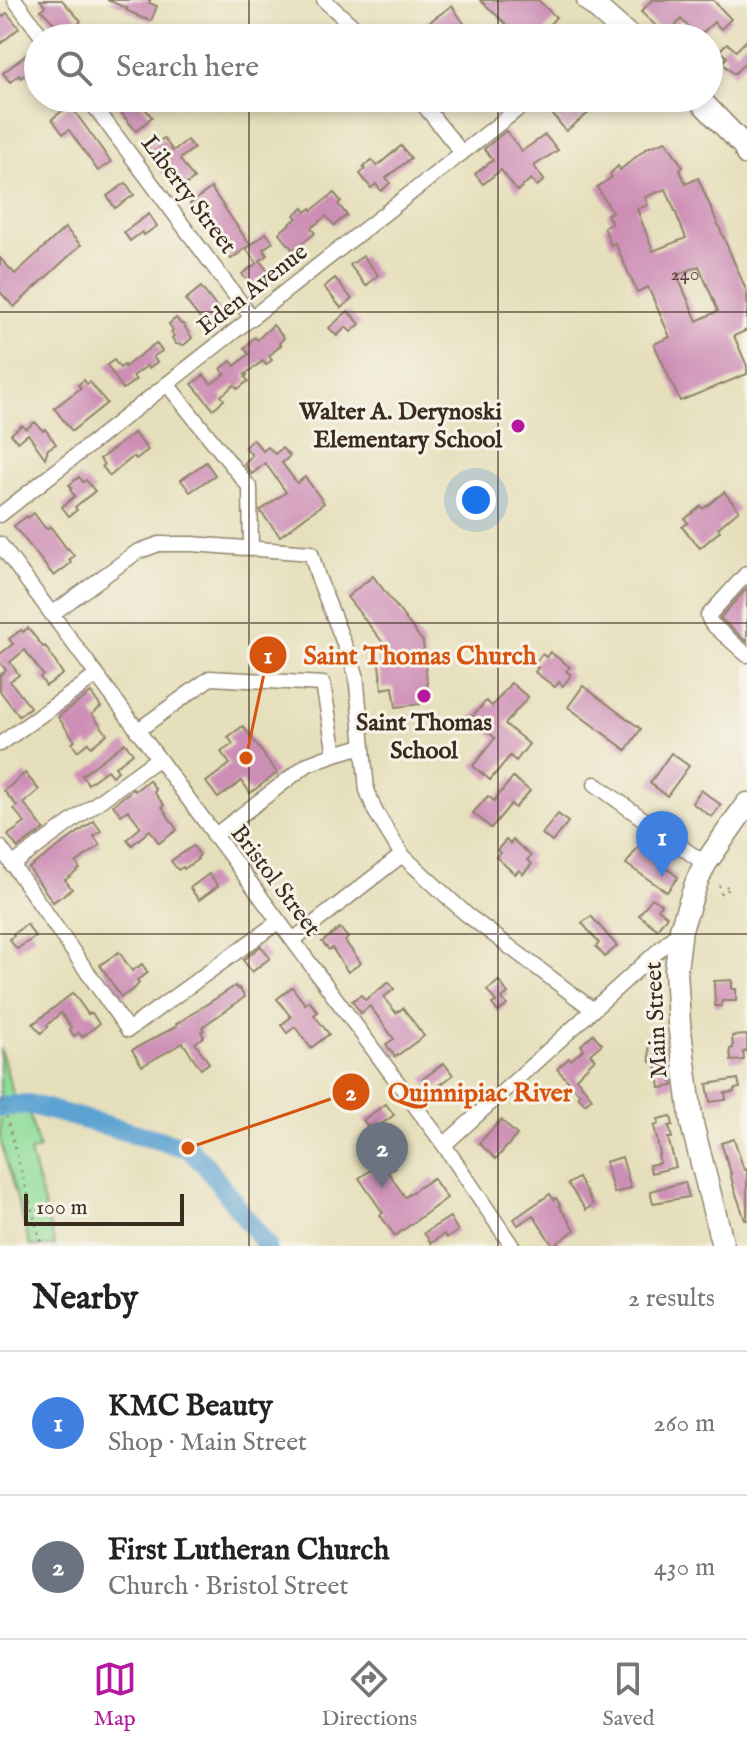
<!DOCTYPE html>
<html lang="en">
<head>
<meta charset="utf-8">
<style>
  body { margin:0; font-family:"IM FELL English",serif; background:#f2f2f2; color:#222 }
  .scale { position:absolute; left:24px; bottom:20px; width:160px; box-sizing:border-box; padding-left:8px; border:4px solid #3b2a1e; border-top:0; font-size:22px; line-height:28px; white-space:nowrap; color:#3b2a1e; -webkit-text-stroke:6px #f7f3e8; paint-order:stroke }
  .you { position:absolute; left:476px; top:500px; width:28px; height:28px; margin:-20px; border:6px solid #fff; border-radius:50%; background:#1a73e8; box-shadow:0 0 0 12px #1a73e833 }
  .badge { display:grid; place-items:center; width:52px; height:52px; border-radius:50%; background:#b5179e; color:#fff; font-size:26px; font-weight:700 }
  .pin { position:absolute; translate:-50% -66px; filter:drop-shadow(0 2px 4px #0008) }
  .pin::after { content:''; position:absolute; top:42px; width:28px; height:24px; background:inherit; clip-path:polygon(0 0,100% 0,50% 100%) }
  .list { margin:0; padding:0; list-style:none }
  h2 { display:flex; justify-content:space-between; align-items:center; height:104px; margin:0; padding:0 32px; font-size:34px }
  h2 small { font-size:26px; font-weight:400; color:#767676 }
  .list li { display:grid; grid-template-columns:52px 1fr auto; gap:24px; align-items:center; box-sizing:border-box; height:144px; padding:0 32px; border-top:2px solid #e0e0e0 }
  .list b { display:block; font-size:30px; white-space:nowrap }
  .list p { margin:0; font-size:26px; white-space:nowrap; color:#767676 }
  .list em { font-size:26px; font-style:normal; color:#767676 }
  .icon { flex:none; width:44px; height:44px; fill:none; stroke:currentColor; stroke-width:2; stroke-linecap:round; stroke-linejoin:round }
  .map { position:relative; flex:none; width:747px; height:1246px; overflow:hidden }
  .search { position:absolute; background:#fff; box-shadow:0 4px 12px #0003; left:24px; right:24px; top:24px; height:88px; display:flex; align-items:center; gap:20px; box-sizing:border-box; padding:0 28px; border-radius:44px; color:#767676; font-size:30px }
  .sheet { height:392px; background:#fff }
  nav { display:flex; justify-content:space-around; align-items:center; box-sizing:border-box; height:112px; border-top:2px solid #e0e0e0; background:#fff; font-size:22px; color:#767676 }
  nav a { display:grid; justify-items:center; gap:4px }
  nav .on { color:#b5179e }
  .map>svg:first-child { display:block }
  .green { fill:#91dd9a; stroke:#66845c; stroke-width:2 }
  .lines { fill:none; stroke-linecap:round; stroke-linejoin:round }
  .river { stroke:#5ca2d2; stroke-width:20 }
  .building { fill:#cd8eb6; fill-rule:evenodd }
  .minor-casing { stroke:#90846c; stroke-width:17 }
  .highway-casing { stroke:#90846c; stroke-width:25 }
  .path { stroke:#90846c; stroke-width:2; stroke-dasharray:2 6; stroke-linecap:butt }
  .minor { stroke:#fff; stroke-width:14 }
  .highway { stroke:#fff; stroke-width:22 }
  .grid { fill:none; stroke:#3b2a1e; stroke-width:2; stroke-opacity:0.55 }
  .poi-dot { fill:#b5179e; stroke:#f7f3e8; stroke-width:3 }
  .labels { text-anchor:middle; dominant-baseline:central; stroke-width:6; stroke-linejoin:round; paint-order:stroke }
  .number-label { font-size:20px; fill:#604344 }
  .street-label { font-size:24px; fill:#3b2a1e; stroke:#f7f3e8 }
  .poi-label { font-size:24px; font-weight:bold; fill:#3b2a1e; stroke:#f7f3e8; text-anchor:end }
  .leader { fill:none; stroke:#d7540e; stroke-width:3 }
  .callout-dot { fill:#d7540e; stroke:#f7f3e8; stroke-width:3 }
  .mark-label { font-size:24px; text-anchor:middle; font-weight:bold; fill:#fff }
  .callout-label { font-size:26px; text-anchor:middle; font-weight:bold; fill:#d7540e; stroke:#f7f3e8; stroke-width:6; stroke-linejoin:round; paint-order:stroke }
</style>
</head>
<body>
<div class="map">
<svg width="747" height="1246" viewBox="0 0 747 1246">
  <rect width="100%" height="100%" fill="#f7f3e8"/>
  <filter id="ink" filterUnits="userSpaceOnUse"><feTurbulence type="fractalNoise" baseFrequency=".0125" numOctaves="2"/><feDisplacementMap in="SourceGraphic" scale="16" xChannelSelector="R" yChannelSelector="G"/><feConvolveMatrix kernelMatrix="1 2 1 2 8 2 1 2 1" color-interpolation-filters="sRGB"/></filter>
  <filter id="wash" filterUnits="userSpaceOnUse"><feTurbulence type="fractalNoise" baseFrequency=".006" numOctaves="4" result="noise"/><feDisplacementMap in="SourceGraphic" scale="32" xChannelSelector="R" yChannelSelector="G"/><feGaussianBlur stdDeviation="1.8" result="paint"/><feColorMatrix in="noise" values="0 0 0 0 0 0 0 0 0 0 0 0 0 0 0 0 0 1.4 0 .05"/><feComposite in="paint" operator="in"/></filter>
  <g filter="url(#wash)">
    <rect width="100%" height="100%" fill="#e6dfbb"/>
    <path class="green" d="M0 1048 16 1103 27 1106 39 1149 30 1152 55 1246H30L0 1139Z"/>
    <g class="lines">
      <path class="river" d="M0 1107 28 1104 188 1148 206 1166 267 1246"/>
    </g>
    <g id="blocks">
      <g class="building">
        <path d="M40 0H62L81 21 79 23 93 38H69L41 10 45 6Z"/>
        <path d="M107 0H150L149 3 157 6 151 21 137 16V15L126 10 127 8Z"/>
        <path d="M480 0H538L556 17 545 30 553 38H509L515 32Z"/>
        <path d="M652 0H713L731 19 721 29 714 22 698 37 681 19 667 36 641 12Z"/>
        <path d="M452 6 474 38H406Z"/>
        <path d="M7 13 19 28 0 44V18Z"/>
        <path d="M747 40V61L734 74 722 63 727 57 720 50 727 43 736 51Z"/>
        <path d="M31 51 38 60V88L27 73 21 78 19 75 10 82 3 73Z"/>
        <path d="M109 98H136L152 117 136 131Z"/>
        <path d="M554 98H581L591 111 566 131 545 105Z"/>
        <path d="M70 105 111 162 98 171 69 130 63 134 52 119Z"/>
        <path d="M506 131 522 151 545 135 558 150 534 166 544 180 537 186 531 179 517 191 501 170 483 184 475 174 493 160 484 149Z"/>
        <path d="M164 138 173 151 187 140 194 148 180 159 194 179 178 190 165 171 164 172 157 164 148 148Z"/>
        <path d="M666 141 683 167 680 170 686 184 698 178 747 292V330L734 336 747 366V374L680 401 654 344 670 337 648 287 637 292 615 243 611 245 604 227 612 224 607 214 612 212 597 187 612 177 610 174 618 166 620 170 647 148ZM666 189 686 238 653 251 637 209 648 205 645 197ZM699 266 718 311 697 321 677 275Z"/>
        <path d="M401 146 411 158 386 178 390 183 381 191 376 184 371 188 360 174 365 169 363 167 372 160 377 166Z"/>
        <path d="M126 183 134 195 115 208 107 196Z"/>
        <path d="M211 188 250 245 231 259 190 204Z"/>
        <path d="M334 193 341 201 338 204 347 215 334 225 326 216 311 228 315 233 293 250 279 233 297 218 294 215 303 208 306 212 311 208 312 210Z"/>
        <path d="M149 214 157 226 144 235 142 232 130 241 124 232Z"/>
        <path d="M65 228 81 245 14 307 0 292V258L15 274Z"/>
        <path d="M266 233 273 242 263 249 267 255 260 261 270 274 252 287 242 274 257 263 246 249Z"/>
        <path d="M363 256 378 275 366 286 350 265Z"/>
        <path d="M335 278 352 299 341 308 324 287Z"/>
        <path d="M201 287 222 314 206 326 185 300Z"/>
        <path d="M348 311 360 324 351 332 346 327 337 336 329 328Z"/>
        <path d="M176 318 181 324H183L192 338 184 345 176 344 172 338 174 336 171 332 173 330 169 324Z"/>
        <path d="M273 325 284 338 279 343 281 345 269 356 272 360 266 365 263 361 245 374 247 375 245 377 248 381 238 389 234 385 221 396 224 400 213 409 192 384 204 375 211 384 225 374 221 369 231 361 235 366 249 354 244 348 250 343 249 342 255 337 257 340Z"/>
        <path d="M156 343 162 351 153 357 157 362 149 368 147 366 133 376 136 380 123 389 107 365 114 360 120 368 124 365 125 367Z"/>
        <path d="M84 380 87 384 90 382 107 403 72 431 54 408 81 388 78 385Z"/>
        <path d="M35 422 43 431 45 429 56 444 48 449 45 458 28 434 18 442 11 434 22 425 26 429Z"/>
        <path d="M134 433 148 450 136 459 134 456 110 476 102 466 104 465 100 459Z"/>
        <path d="M253 439 263 451 268 447 275 454 282 448 290 456 282 463 297 483 305 477 324 503 280 536 260 511 286 492 265 463 252 474 244 464 252 455 245 447Z"/>
        <path d="M206 462 215 475 190 492 181 480Z"/>
        <path d="M79 477 83 482 86 480 95 491 75 507 77 510 69 516 62 507 75 496 70 490 72 488 69 485Z"/>
        <path d="M724 492 739 510 718 528 720 531 700 548 682 527 688 523 685 519 701 506 703 509Z"/>
        <path d="M34 513 45 528 48 529 50 526 67 549 68 548 74 556 69 560 71 563 54 576 14 526 27 516 28 518Z"/>
        <path d="M373 576 423 642 429 703 396 707 393 687 382 689 377 649 384 644 347 597Z"/>
        <path d="M747 588V642L720 618Z"/>
        <path d="M28 628 43 647 45 646 63 674 46 686 40 677 43 675 25 650 10 662 19 675 10 681 30 707 19 716 0 691V675L6 670 0 663V654L13 644 9 639 21 630 23 632Z"/>
        <path d="M550 652 570 667 566 671 571 675 563 686 559 682 555 687 535 672 538 668 534 665 542 654 546 657Z"/>
        <path d="M511 683 528 697 505 724 529 744 516 761 510 756 490 780 473 766 495 738 471 718 486 701 492 706Z"/>
        <path d="M583 686 641 729 626 750 568 707Z"/>
        <path d="M91 693 101 707 92 714 107 734 91 747 88 743 77 751 72 743 75 741 58 717Z"/>
        <path d="M243 726 277 773 250 793 242 781 218 798 206 782 230 764 221 752 233 744 228 737Z"/>
        <path d="M125 743 133 753 115 767 118 771 112 776 107 770 88 784 82 775Z"/>
        <path d="M671 753 689 766 667 796 650 783Z"/>
        <path d="M25 773 39 790 24 803 44 829 18 848 8 835 25 823 14 809 17 806 4 791Z"/>
        <path d="M513 777 530 791 515 808 511 804 491 828 473 813 488 796 494 801Z"/>
        <path d="M149 780 156 790 154 792 164 805 162 807 177 830 159 843 150 830 132 845 127 839 141 827 128 810 121 815 113 805 133 789 135 791Z"/>
        <path d="M701 790 721 805 712 817 692 803Z"/>
        <path d="M558 814 568 822 552 842 542 834Z"/>
        <path d="M94 821 101 831 94 836 100 845 76 863 80 869 65 880 72 889 53 902 29 868Z"/>
        <path d="M506 840 510 844 513 840 531 856 527 860 532 864 523 874 519 870 515 874 496 857 500 853 497 850Z"/>
        <path d="M193 846 200 855 197 858 198 859 184 869 183 867 178 870 171 861Z"/>
        <path d="M638 847 678 877 667 892 626 864Z"/>
        <path d="M209 874 218 886 199 900 190 888Z"/>
        <path d="M652 898 661 904 658 909 667 916 657 929 639 915Z"/>
        <path d="M591 916 617 946 605 957 596 947 599 943 582 923Z"/>
        <path d="M27 924 35 937 17 949 9 939 14 936 13 934Z"/>
        <path d="M340 928 348 938 345 941 361 963 348 972 332 948 329 950 322 942Z"/>
        <path d="M261 946 270 958 252 972 243 960Z"/>
        <path d="M119 952 132 971 142 964 148 973 137 980 139 983 135 988 121 997 100 965Z"/>
        <path d="M732 980V989H736V1001H722L721 1006H715L714 981Z"/>
        <path d="M499 981 508 993 502 998 507 1005 498 1012 492 1004 496 1002 487 990Z"/>
        <path d="M389 982 394 989 384 997 396 1013 403 1008 424 1036 395 1057 386 1044 394 1039 370 1006 361 1013 352 1001 361 995 365 1000Z"/>
        <path d="M235 986 238 989 239 988 245 997 202 1027 204 1030 201 1031 204 1037 195 1043 209 1063 201 1069 183 1043 142 1066 132 1050 177 1026 176 1024Z"/>
        <path d="M292 987 305 1004 309 1001 318 1012 314 1015 329 1034 311 1048 295 1027 287 1033 281 1025 291 1017 277 999Z"/>
        <path d="M73 993 88 1014 92 1013 99 1024 82 1037 79 1033 74 1036 69 1029 71 1027 61 1013 47 1025 48 1027 41 1033 33 1024Z"/>
        <path d="M593 1034 602 1044 590 1054 595 1059 576 1078 592 1098 585 1104 578 1096 580 1094 557 1069 569 1058 571 1060 584 1049 581 1045Z"/>
        <path d="M655 1035H664L666 1067 670 1066 673 1086 660 1088 656 1061 650 1062 649 1046H655Z"/>
        <path d="M747 1035V1051L743 1052 744 1060 731 1061 730 1049 733 1048 732 1036Z"/>
        <path d="M444 1063 453 1075 432 1091 423 1079Z"/>
        <path d="M738 1079 740 1088 734 1089V1092L725 1093 726 1100 710 1102 707 1084Z"/>
        <path d="M386 1104 394 1115 372 1131 363 1120Z"/>
        <path d="M671 1116 673 1125 669 1126 672 1138H668L676 1167 651 1173 649 1165 660 1163 658 1155 660 1154 654 1126 659 1124 658 1119Z"/>
        <path d="M501 1120 517 1135 496 1159 479 1143Z"/>
        <path d="M734 1139 744 1170 747 1169V1220H745L734 1188 730 1173H731L721 1143Z"/>
        <path d="M622 1157 631 1188 614 1193 605 1162Z"/>
        <path d="M389 1158 395 1167 388 1172 405 1197 433 1178 447 1198 395 1236 380 1215 383 1213 359 1178Z"/>
        <path d="M578 1178 593 1204 586 1210 568 1184Z"/>
        <path d="M685 1182 689 1197 653 1203 650 1191Z"/>
        <path d="M550 1194 554 1200 556 1198 560 1205 559 1206 575 1230 553 1246 533 1215 518 1225 514 1219Z"/>
        <path d="M450 1217 458 1231 447 1238 444 1234 431 1243 424 1233Z"/>
      </g>
    </g>
  </g>
  <g filter="url(#ink)">
    <use href="#blocks" fill-opacity="0" stroke="#90846c" stroke-width="2"/>
    <g class="lines">
      <g class="minor-casing">
        <g id="minor">
          <path d="M15 0 43 38"/>
          <path d="M324 0 366 38"/>
          <path d="M605 38 617 26"/>
          <path d="M88 98 252 318"/>
          <path d="M418 98 462 153"/>
          <path d="M167 384 250 488 251 549"/>
          <path d="M0 515 532 98"/>
          <path d="M0 544 444 1145 512 1246"/>
          <path d="M747 573 708 616 711 623 747 655"/>
          <path d="M52 614 137 552 159 544H192L311 553 318 577 356 674 367 790 375 811 402 855 466 914 592 1009"/>
          <path d="M137 731 210 678 323 684 335 754"/>
          <path d="M0 744 96 676"/>
          <path d="M595 784 705 864"/>
          <path d="M214 836 308 764 335 754 362 746"/>
          <path d="M0 847 128 1030 278 922"/>
          <path d="M12 865 157 759"/>
          <path d="M293 940 402 855"/>
          <path d="M444 1145 681 930"/>
        </g>
      </g>
      <g class="highway-casing">
        <g id="highway">
          <path d="M588 0 631 38"/>
          <path d="M698 98 744 146 747 154"/>
          <path d="M723 1246 692 1124 679 1023 676 970 681 929 697 881 705 864 747 804"/>
        </g>
      </g>
      <g class="path">
        <circle cx="723" cy="889" r="4.5"/>
        <path d="M0 1093 42 1246"/>
      </g>
      <use href="#minor" class="minor"/>
      <use href="#highway" class="highway"/>
    </g>
  </g>
  <path class="grid" d="M249 0V38M498 0V38M249 98V1246M498 98V1246M0 312H747M0 623H747M0 934H747"/>
  <g class="poi-dot">
    <circle cx="518" cy="426" r="8"/>
    <circle cx="424" cy="696" r="8"/>
  </g>
  <g class="labels">
    <g class="number-label">
      <text x="685" y="274">240</text>
    </g>
    <g class="street-label">
      <text transform="translate(188 195) rotate(53)">Liberty Street</text>
      <text transform="translate(253 290) rotate(-38)">Eden Avenue</text>
      <text transform="translate(275 881) rotate(53)">Bristol Street</text>
      <text transform="translate(657 1020) rotate(-93)">Main Street</text>
    </g>
    <g class="poi-label">
      <text x="502" y="412">Walter A. Derynoski<tspan x="502" dy="28">Elementary School</tspan></text>
      <text x="424" y="723" text-anchor="middle">Saint Thomas<tspan x="424" dy="28">School</tspan></text>
    </g>
  </g>
  <path class="leader" d="M246 758L268 655M188 1148L351 1092"/>
  <g class="callout-dot">
    <circle cx="246" cy="758" r="8"/>
    <circle cx="188" cy="1148" r="8"/>
    <circle cx="268" cy="655" r="20"/>
    <circle cx="351" cy="1092" r="20"/>
  </g>
  <g class="mark-label">
    <text x="268" y="663">1</text>
    <text x="351" y="1100">2</text>
  </g>
  <g class="callout-label">
    <text x="420" y="664">Saint Thomas Church</text>
    <text x="480" y="1101">Quinnipiac River</text>
  </g>
</svg>
<div class="scale">100 m</div>
<div class="you"></div>
<div class="pin badge" style="left:662px;top:877px;background:#3f7fe0">1</div>
<div class="pin badge" style="left:382px;top:1188px;background:#6b7280">2</div>
<div class="search"><svg class="icon" aria-label="search" viewBox="0 0 24 24"><circle cx="10" cy="10" r="6"/><path d="M15 15l6 6"/></svg>Search here</div>
</div>
<section class="sheet">
<h2>Nearby<small>2 results</small></h2>
<ul class="list">
<li><span class="badge" style="background:#3f7fe0">1</span><div><b>KMC Beauty</b><p>Shop · Main Street</p></div><em>260 m</em></li>
<li><span class="badge" style="background:#6b7280">2</span><div><b>First Lutheran Church</b><p>Church · Bristol Street</p></div><em>430 m</em></li>
</ul>
</section>
<nav>
<a class="on"><svg class="icon" aria-label="map" viewBox="0 0 24 24"><path d="M3 6l6-2 6 2 6-2v14l-6 2-6-2-6 2zM9 4v14M15 6v14"/></svg>Map</a>
<a><svg class="icon" aria-label="directions" viewBox="0 0 24 24"><path d="M12 3l9 9-9 9-9-9zM9 14v-3h6M13 9l2 2-2 2"/></svg>Directions</a>
<a><svg class="icon" aria-label="saved" viewBox="0 0 24 24"><path d="M7 4h10v16l-5-4-5 4z"/></svg>Saved</a>
</nav>
</body>
</html>
